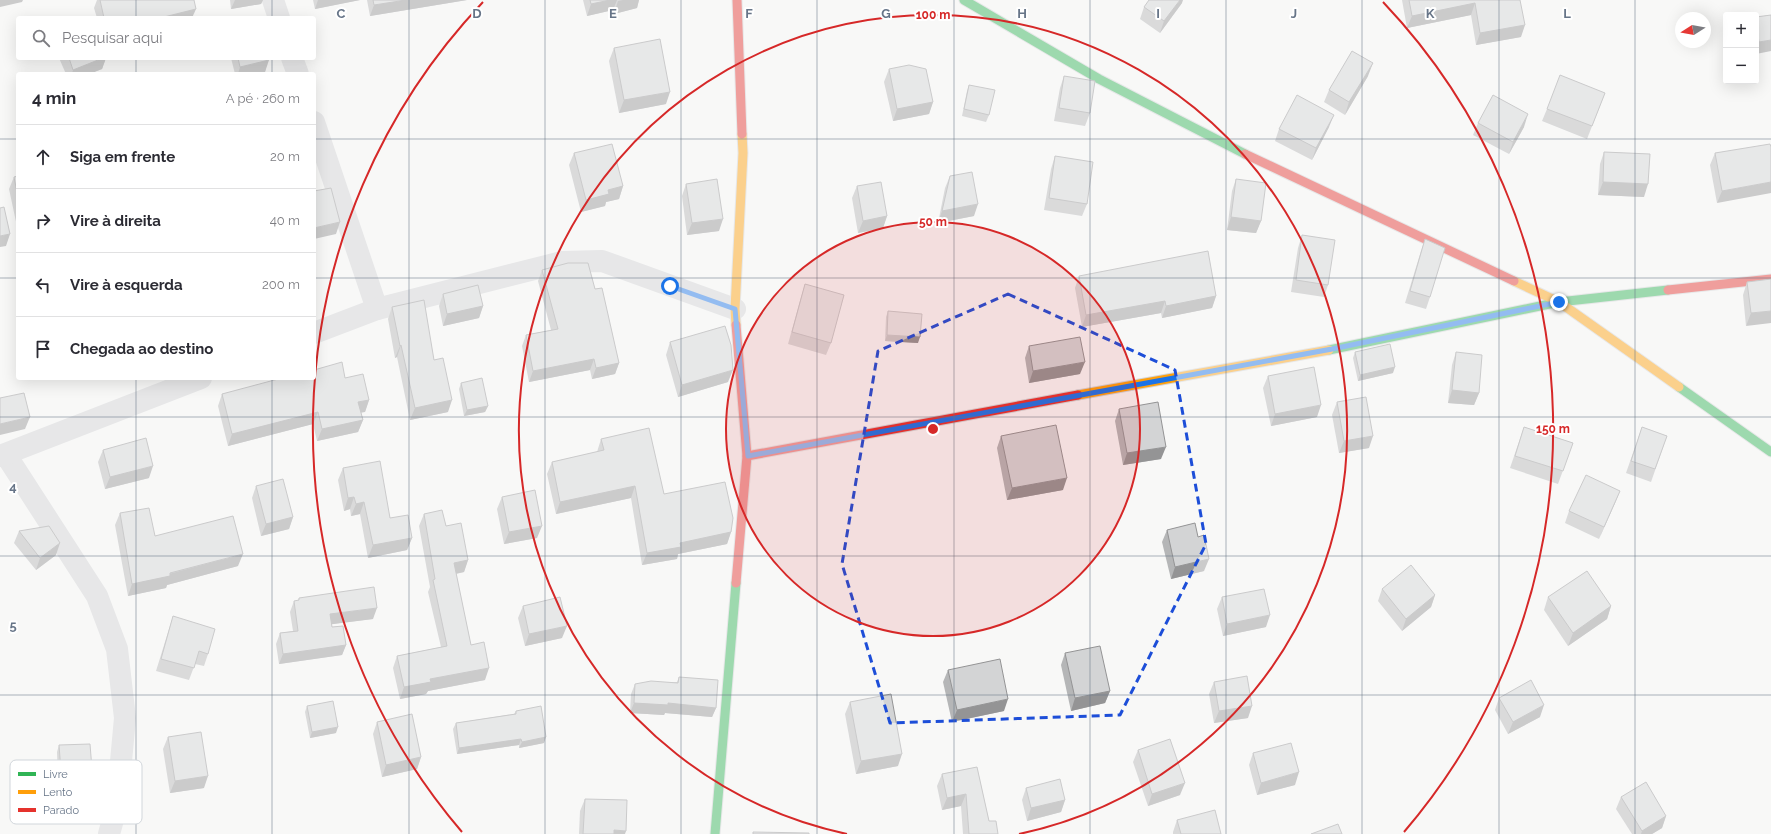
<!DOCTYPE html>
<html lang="pt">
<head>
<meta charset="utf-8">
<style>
  body { margin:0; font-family:Raleway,sans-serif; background:#f2f2f3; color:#2b2b33 }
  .controls { position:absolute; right:12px; top:12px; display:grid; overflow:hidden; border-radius:4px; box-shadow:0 4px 16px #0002 }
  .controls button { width:36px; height:36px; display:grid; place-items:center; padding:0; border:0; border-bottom:1px solid #e1e1e2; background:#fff; color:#2b2b33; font:20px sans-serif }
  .compass { position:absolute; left:1675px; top:12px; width:36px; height:36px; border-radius:50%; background:#fff; box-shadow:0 4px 16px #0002; rotate:259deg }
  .stop { position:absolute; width:12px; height:12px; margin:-9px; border:3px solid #1a73e8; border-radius:50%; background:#fff }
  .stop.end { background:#1a73e8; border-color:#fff; box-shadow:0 1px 4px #0008 }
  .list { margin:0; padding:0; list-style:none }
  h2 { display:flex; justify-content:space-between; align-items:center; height:52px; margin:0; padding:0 16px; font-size:17px }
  h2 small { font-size:13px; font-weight:400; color:#7c7c81 }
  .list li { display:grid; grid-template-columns:26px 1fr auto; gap:12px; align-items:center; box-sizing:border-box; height:64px; padding:0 16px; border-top:1px solid #e1e1e2 }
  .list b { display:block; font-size:15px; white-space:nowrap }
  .list em { font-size:13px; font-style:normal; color:#7c7c81 }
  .icon { flex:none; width:22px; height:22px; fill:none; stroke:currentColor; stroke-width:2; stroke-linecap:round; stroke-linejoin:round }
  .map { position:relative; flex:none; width:1771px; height:834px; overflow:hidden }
  .search { position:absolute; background:#fff; box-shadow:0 4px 16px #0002; left:16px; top:16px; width:300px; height:44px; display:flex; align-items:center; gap:10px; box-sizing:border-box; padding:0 14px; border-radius:4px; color:#7c7c81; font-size:15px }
  .panel { position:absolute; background:#fff; box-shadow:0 4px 16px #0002; left:16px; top:72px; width:300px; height:308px; border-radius:4px }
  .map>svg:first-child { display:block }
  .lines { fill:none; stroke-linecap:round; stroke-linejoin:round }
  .fast-casing { stroke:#d3d5d6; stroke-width:11 }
  .slow-casing { stroke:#d3d5d6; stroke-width:11 }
  .jam-casing { stroke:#d3d5d6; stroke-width:11 }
  .street { stroke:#d2d3d4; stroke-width:22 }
  .fast { stroke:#30b455; stroke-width:9 }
  .slow { stroke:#ff9f0a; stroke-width:9 }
  .jam { stroke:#e5322d; stroke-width:9 }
  .wall { fill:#b5b6b7 }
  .shaded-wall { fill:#949495 }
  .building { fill:#d3d4d5; stroke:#949495 }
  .route { stroke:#1a73e8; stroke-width:5 }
  .marked { fill:none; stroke:#1d4ed8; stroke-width:3; stroke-dasharray:8 5; stroke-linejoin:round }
  .grid { fill:none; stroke:#677588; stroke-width:1; stroke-opacity:0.55 }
  .ring { fill:none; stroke:#d62828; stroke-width:2 }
  .key { fill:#fff; stroke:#d1d6db; stroke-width:1 }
  .key-label { font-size:11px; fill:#677588 }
  .grid-label { font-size:13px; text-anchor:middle; font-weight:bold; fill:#677588; stroke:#fff; stroke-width:4; stroke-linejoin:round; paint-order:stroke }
  .centre { fill:#d62828; stroke:#fff; stroke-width:2 }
  .ring-label { font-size:12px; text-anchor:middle; font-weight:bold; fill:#d62828; stroke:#fff; stroke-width:4; stroke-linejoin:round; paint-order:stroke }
</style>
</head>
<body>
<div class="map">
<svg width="1771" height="834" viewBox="0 0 1771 834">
  <rect width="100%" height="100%" fill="#f8f8f7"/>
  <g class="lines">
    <g class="fast-casing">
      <g id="fast">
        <path d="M964 0 1099 79 1245 154"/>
        <path d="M1329 350 1559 302 1668 290"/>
        <path d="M1679 387 1771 452"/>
        <path d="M715 834 736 583"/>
      </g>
    </g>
    <g class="slow-casing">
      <g id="slow">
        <path d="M1514 281 1559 302 1679 387"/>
        <path d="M736 325 735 309 743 153 742 134"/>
        <path d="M1078 395 1329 350"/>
      </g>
    </g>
    <g class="jam-casing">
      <g id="jam">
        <path d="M737 0 742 134"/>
        <path d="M1245 154 1514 281"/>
        <path d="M1668 290 1771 279"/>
        <path d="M747 456 1078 395"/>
        <path d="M736 583 747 456 736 325"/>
      </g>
    </g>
    <g class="street">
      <path d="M273 0 279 18"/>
      <path d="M292 58 298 74"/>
      <path d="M314 122 377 309"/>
      <path d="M314 333 377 309 562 262 602 261 735 309"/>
      <path d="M6 455 97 596 117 649 125 718 117 805 109 834"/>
      <path d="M0 456 201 378"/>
    </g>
    <use href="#fast" class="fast"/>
    <use href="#slow" class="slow"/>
    <use href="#jam" class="jam"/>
  </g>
  <g class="wall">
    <path d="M97 0H194L192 18H97L94 8Z"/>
    <path d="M230 0H263L261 4 231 9Z"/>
    <path d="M313 0H360L315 9Z"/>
    <path d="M367 0H467L370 16Z"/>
    <path d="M583 0H639L637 8 614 14 613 10 587 16Z"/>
    <path d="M1402 0H1520L1521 37 1476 45 1471 15 1407 28Z"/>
    <path d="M1182 3 1160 33 1140 19 1144 7Z"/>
    <path d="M1771 15 1756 54V17Z"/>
    <path d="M614 48 666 104 619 113 609 61Z"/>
    <path d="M59 58H106L102 69 89 74H66Z"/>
    <path d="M231 58H268L265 72 257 74H235Z"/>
    <path d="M889 69 933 102 929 114 893 121 884 82Z"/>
    <path d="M1064 76 1090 113 1085 126 1054 121 1060 88Z"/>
    <path d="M1368 76 1345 115 1324 102 1329 90Z"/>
    <path d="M969 85 989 115 986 122 962 116 967 91Z"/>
    <path d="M1605 93 1587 139 1542 121 1547 109Z"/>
    <path d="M1478 123 1524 127 1509 154 1473 135Z"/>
    <path d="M1329 127 1312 160 1275 141 1279 129Z"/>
    <path d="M1771 147 1717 203 1710 165 1715 153Z"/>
    <path d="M1604 152 1644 197 1598 195 1600 164Z"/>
    <path d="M574 153 623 186 619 199 606 202 605 206 581 212 569 165Z"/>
    <path d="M1055 156 1087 204 1082 216 1044 210 1051 169Z"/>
    <path d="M18 176V231L9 189 14 177Z"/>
    <path d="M950 176 974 216 938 223 945 188Z"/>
    <path d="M1236 179 1261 221 1256 233 1227 230 1232 191Z"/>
    <path d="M686 184 719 231 687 235 682 196Z"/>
    <path d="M857 186 887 216 883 228 858 233 852 198Z"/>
    <path d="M1302 235 1328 285 1324 297 1291 292 1298 248Z"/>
    <path d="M1425 239 1430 297 1426 309 1405 303 1421 251Z"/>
    <path d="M542 270 595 289 619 363 615 374 592 379 590 370 529 382 522 346 526 335 551 330 538 281Z"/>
    <path d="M1079 276 1216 296 1212 308 1162 318 1161 313 1082 327 1075 288Z"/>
    <path d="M1771 279 1746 326 1743 295 1747 282Z"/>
    <path d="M805 284 831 343 826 355 788 344 801 297Z"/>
    <path d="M443 294 483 306 479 318 443 326 439 306Z"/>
    <path d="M392 307 434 360 448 412 410 420 397 357 395 358 388 319Z"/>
    <path d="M888 311 918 343 885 341 886 317Z"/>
    <path d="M670 342 728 382 678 397 666 355Z"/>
    <path d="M1029 346 1080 374 1029 383 1025 358Z"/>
    <path d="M1355 352 1393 373 1358 381 1353 358Z"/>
    <path d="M1456 352 1479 393 1474 405 1448 403 1452 365Z"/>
    <path d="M1268 376 1317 417 1271 426 1263 388Z"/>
    <path d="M345 378 369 400 365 412H361L363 420 358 432 317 441 313 424 228 446 218 406 222 394Z"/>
    <path d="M461 383 488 406 485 412 464 416 459 389Z"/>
    <path d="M1337 402 1369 448 1339 453 1332 415Z"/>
    <path d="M1119 409 1161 459 1123 465 1115 421Z"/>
    <path d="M1524 427 1573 443 1558 484 1510 468Z"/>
    <path d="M1642 427 1667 436 1651 482 1626 473Z"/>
    <path d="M1001 436 1063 490 1007 500 997 448Z"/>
    <path d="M601 439 664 494 731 532 727 544 678 554 677 559 642 565 631 498 556 514 547 474 552 462 597 452Z"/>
    <path d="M103 450 149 478 105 489 98 462Z"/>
    <path d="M343 468 390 518 412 538 407 550 368 558 360 514 351 516 350 509 344 511 338 480Z"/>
    <path d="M256 486 293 517 289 529 261 536 252 498Z"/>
    <path d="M1620 491 1615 503 1599 539 1565 523 1569 511Z"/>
    <path d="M502 497 537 538 504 544 497 509Z"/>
    <path d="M120 513 155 536 238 566 167 585 166 588 128 596 115 525Z"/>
    <path d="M424 514 446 526 468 560 464 572 456 574 471 645 485 680 428 691 426 694 400 699 393 668 397 656 441 647 428 592 430 587 419 526Z"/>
    <path d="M1167 530 1198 537 1204 571 1171 579 1162 542Z"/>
    <path d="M19 531 56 555 36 570 14 543Z"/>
    <path d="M1382 589 1435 595 1431 607 1402 631 1378 601Z"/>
    <path d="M1222 597 1266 627 1223 636 1217 609Z"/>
    <path d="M1548 597 1611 606 1607 619 1568 646 1544 610Z"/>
    <path d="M299 598 373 619 331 624 332 627 346 645 342 655 279 664 276 644 280 633 293 631 290 612 294 601H298Z"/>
    <path d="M523 606 562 638 525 646 518 618Z"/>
    <path d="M173 616 208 654 204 666 195 664 189 680 156 671 169 629Z"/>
    <path d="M1065 653 1110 691 1105 703 1071 711 1061 665Z"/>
    <path d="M948 670 1004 711 952 722 943 682Z"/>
    <path d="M679 677 716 708 712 717 665 713 664 715 630 713 631 694 635 684 677 682Z"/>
    <path d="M1214 682 1248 718 1214 723 1209 694Z"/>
    <path d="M1499 698 1540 717 1508 734 1495 710Z"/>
    <path d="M850 702 898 766 856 774 845 714Z"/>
    <path d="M307 706 336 733 310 738 305 712Z"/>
    <path d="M516 711 544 743 519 748V745L457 754 453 729 456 723 514 714Z"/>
    <path d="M377 722 421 757 417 769 382 777 373 734Z"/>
    <path d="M168 737 204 788 170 793 163 749Z"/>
    <path d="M59 745 89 775 58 777 57 752Z"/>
    <path d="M1138 750 1180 795 1148 806 1133 762Z"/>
    <path d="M1253 753 1295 785 1257 795 1249 765Z"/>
    <path d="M977 767 989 821 998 834H963L961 806 942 810 937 786 942 774Z"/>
    <path d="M1026 788 1065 800 1061 812 1027 821 1022 800Z"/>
    <path d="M1621 797 1666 816 1662 828 1652 834H1632L1616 809Z"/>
    <path d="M585 799 625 834H579L580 811Z"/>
    <path d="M1177 820 1221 834H1173V832Z"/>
  </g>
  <g class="shaded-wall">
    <path d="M0 0H23L22 2 0 7Z"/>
    <path d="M235 0H263L261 4 231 9Z"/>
    <path d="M318 0H360L315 9Z"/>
    <path d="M406 0H467L370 16 374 5Z"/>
    <path d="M610 0H617L613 10 587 16 591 4Z"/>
    <path d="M623 0H639L637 8 614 14 618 1Z"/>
    <path d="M1180 0H1183L1182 3 1160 33 1164 21Z"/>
    <path d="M1475 3 1471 15 1407 28 1412 16Z"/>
    <path d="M196 9 192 18H160Z"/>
    <path d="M1525 25 1521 37 1476 45 1480 33Z"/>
    <path d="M1771 40V51L1756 54V51L1759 42Z"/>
    <path d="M103 58H106L102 69 89 74H72L73 70Z"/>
    <path d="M269 60 265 72 257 74H238L240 67Z"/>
    <path d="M1373 63 1368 76 1345 115 1349 102Z"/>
    <path d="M670 92 666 104 619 113 624 100Z"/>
    <path d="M933 102 929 114 893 121 897 109Z"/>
    <path d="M1528 114 1524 127 1509 154 1513 142Z"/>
    <path d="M1334 115 1329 127 1312 160 1316 148Z"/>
    <path d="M1603 182 1648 184 1644 197 1598 195Z"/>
    <path d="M1771 182V193L1717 203 1722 191Z"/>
    <path d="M623 186 619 199 606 202 605 206 581 212 586 200 608 190Z"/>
    <path d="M978 204 974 216 938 223 942 211Z"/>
    <path d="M887 216 883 228 858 233 863 221Z"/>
    <path d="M1231 217 1261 221 1256 233 1227 230Z"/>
    <path d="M723 219 719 231 687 235 692 223Z"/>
    <path d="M340 222 336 234 314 239V228Z"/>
    <path d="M10 234 6 246 0 247V236Z"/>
    <path d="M1216 296 1212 308 1162 318 1166 306Z"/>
    <path d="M1165 301 1161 313 1082 327 1086 315Z"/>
    <path d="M483 306 479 318 443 326 447 314Z"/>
    <path d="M1771 311V323L1746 326 1751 313Z"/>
    <path d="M887 335 920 337 918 343 885 341Z"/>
    <path d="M401 345 397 357 395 358 400 346Z"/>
    <path d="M594 359 590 370 529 382 533 371Z"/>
    <path d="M1085 362 1080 374 1029 383 1033 371Z"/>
    <path d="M619 363 615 374 592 379 596 368Z"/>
    <path d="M1395 367 1393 373 1358 381 1360 375Z"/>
    <path d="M733 370 728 382 678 397 682 385Z"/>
    <path d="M1452 390 1479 393 1474 405 1448 403Z"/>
    <path d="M369 400 365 412 354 414 358 402Z"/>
    <path d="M452 400 448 412 410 420 415 408Z"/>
    <path d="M1321 405 1317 417 1271 426 1275 414Z"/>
    <path d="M488 406 485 412 464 416 467 410Z"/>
    <path d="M318 412 313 424 228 446 232 434Z"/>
    <path d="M30 417 25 429 0 435V424Z"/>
    <path d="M363 420 358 432 317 441 322 429Z"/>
    <path d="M1373 436 1369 448 1339 453 1344 441Z"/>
    <path d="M1166 447 1161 459 1123 465 1127 453Z"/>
    <path d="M153 466 149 478 105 489 110 477Z"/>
    <path d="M1067 478 1063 490 1007 500 1012 488Z"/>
    <path d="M635 486 631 498 556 514 560 502Z"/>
    <path d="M1620 491 1615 503 1599 539 1604 527Z"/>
    <path d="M354 497 350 509 344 511 348 498Z"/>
    <path d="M364 502 360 514 351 516 356 504Z"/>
    <path d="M293 517 289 529 261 536 266 524Z"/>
    <path d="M542 526 537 538 504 544 509 532Z"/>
    <path d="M731 532 727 544 678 554 677 559 642 565 647 553 680 543Z"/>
    <path d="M412 538 407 550 368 558 373 545Z"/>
    <path d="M60 543 56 555 36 570 40 558Z"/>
    <path d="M243 554 238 566 167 585 166 588 128 596 132 584Z"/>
    <path d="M1209 559 1204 571 1171 579 1175 567Z"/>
    <path d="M468 560 464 572 449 575 454 563Z"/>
    <path d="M1435 595 1431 607 1402 631 1406 619Z"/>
    <path d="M1611 606 1607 619 1568 646 1573 633Z"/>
    <path d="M377 608 373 619 326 625 330 614Z"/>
    <path d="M1270 615 1266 627 1223 636 1227 624Z"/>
    <path d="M567 626 562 638 525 646 529 634Z"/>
    <path d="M346 645 342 655 279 664 283 654Z"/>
    <path d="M489 668 485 680 428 691 426 694 400 699 404 687 430 679Z"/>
    <path d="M1110 691 1105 703 1071 711 1075 698Z"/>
    <path d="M1008 699 1004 711 952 722 957 710Z"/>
    <path d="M634 703H668L716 708 712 717 665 713 664 715 630 713Z"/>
    <path d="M1544 705 1540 717 1508 734 1513 722Z"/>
    <path d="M1252 706 1248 718 1214 723 1219 711Z"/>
    <path d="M338 727 336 733 310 738 312 732Z"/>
    <path d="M546 737 544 743 519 748 522 742Z"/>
    <path d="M521 739 519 745 457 754 459 748Z"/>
    <path d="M902 754 898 766 856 774 861 761Z"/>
    <path d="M421 757 417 769 382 777 386 765Z"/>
    <path d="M92 769 89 775 58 777 61 771Z"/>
    <path d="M1299 772 1295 785 1257 795 1261 783Z"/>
    <path d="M208 776 204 788 170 793 175 781Z"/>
    <path d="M1185 783 1180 795 1148 806 1152 794Z"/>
    <path d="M966 794 961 806 942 810 947 798Z"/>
    <path d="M1065 800 1061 812 1027 821 1031 808Z"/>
    <path d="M1666 816 1662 828 1652 834H1641L1642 831Z"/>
    <path d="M614 830 626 831 625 834H613Z"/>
  </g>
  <g class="building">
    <path d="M100 0H194L196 9 160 18H104Z"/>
    <path d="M373 0H406L374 5Z"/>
    <path d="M590 0H610L591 4Z"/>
    <path d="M1149 0H1180L1164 21 1144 7Z"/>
    <path d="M1409 0H1520L1525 25 1480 33 1475 3 1412 16Z"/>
    <path d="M1771 15V40L1759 42 1756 22V17Z"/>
    <path d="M660 39 670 92 624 100 614 48Z"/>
    <path d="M1352 51 1373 63 1349 102 1329 90Z"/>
    <path d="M69 58H103L73 70Z"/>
    <path d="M238 58H268L269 60 240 67Z"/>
    <path d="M909 65 926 69 933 102 897 109 889 69Z"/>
    <path d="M1560 75 1605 93 1592 126 1547 109Z"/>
    <path d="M1064 76 1095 81 1090 113 1059 108Z"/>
    <path d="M969 85 995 90 989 115 964 109Z"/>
    <path d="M1297 95 1334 115 1316 148 1279 129Z"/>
    <path d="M1493 95 1528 114 1513 142 1478 123Z"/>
    <path d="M612 144 623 186 608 190 609 194 586 200 574 153Z"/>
    <path d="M1770 144 1771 147V182L1722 191 1715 153Z"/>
    <path d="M1604 152 1650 154 1648 184 1603 182Z"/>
    <path d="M1055 156 1093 162 1087 204 1049 198Z"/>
    <path d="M972 172 978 204 942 211 950 176Z"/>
    <path d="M18 176V198L14 177Z"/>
    <path d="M717 179 723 219 692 223 686 184Z"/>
    <path d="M1236 179 1266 183 1261 221 1231 217Z"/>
    <path d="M881 182 887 216 863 221 857 186Z"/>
    <path d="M331 188 340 222 314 228V191Z"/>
    <path d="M4 207 10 234 0 236V208Z"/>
    <path d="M1302 235 1335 240 1328 285 1296 280Z"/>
    <path d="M1425 239 1445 248 1430 297 1410 291Z"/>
    <path d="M1208 251 1216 296 1166 306 1165 301 1086 315 1079 276Z"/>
    <path d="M568 263H588L595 289 602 288 619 363 596 368 594 359 533 371 526 335 558 329 542 270Z"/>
    <path d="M1771 279V311L1751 313 1747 282Z"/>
    <path d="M805 284 844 295 831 343 792 332Z"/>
    <path d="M478 285 483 306 447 314 443 294Z"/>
    <path d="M424 300 434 360 443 358 452 400 415 408 401 345 400 346 392 307Z"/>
    <path d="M888 311 922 314 920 337 887 335Z"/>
    <path d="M725 326 731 345 733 370 682 385 670 342Z"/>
    <path d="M1080 337 1085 362 1033 371 1029 346Z"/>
    <path d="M1390 344 1395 367 1360 375 1355 352Z"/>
    <path d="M1456 352 1482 355 1479 393 1452 390Z"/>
    <path d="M342 362 345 378 363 374 369 400 358 402 363 420 322 429 318 412 232 434 222 394 282 378H314V370Z"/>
    <path d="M1314 367 1321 405 1275 414 1268 376Z"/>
    <path d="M482 378 488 406 467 410 461 383Z"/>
    <path d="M24 393 30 417 0 424V398Z"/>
    <path d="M1366 397 1373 436 1344 441 1337 402Z"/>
    <path d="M1158 402 1166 447 1127 453 1119 409Z"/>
    <path d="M1056 425 1067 478 1012 488 1001 436Z"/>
    <path d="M1524 427 1573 443 1563 471 1515 456Z"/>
    <path d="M1642 427 1667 436 1655 469 1631 461Z"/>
    <path d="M649 428 664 494 725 482 733 518 731 532 680 543 681 547 647 553 635 486 560 502 552 462 604 450 601 439Z"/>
    <path d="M146 438 153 466 110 477 103 450Z"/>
    <path d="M380 461 390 518 408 515 412 538 373 545 364 502 356 504 354 497 348 498 343 468Z"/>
    <path d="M1586 475 1620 491 1604 527 1569 511Z"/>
    <path d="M283 479 293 517 266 524 256 486Z"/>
    <path d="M535 490 542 526 509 532 502 497Z"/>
    <path d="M149 508 155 536 233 516 243 554 170 573V576L132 584 120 513Z"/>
    <path d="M442 510 446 526 461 523 468 560 454 563 471 645 484 642 489 668 430 679 431 682 404 687 397 656 447 646 433 580 435 579 424 514Z"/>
    <path d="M1195 523 1198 537 1204 535 1209 559 1175 567 1167 530Z"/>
    <path d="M49 526 60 543 40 558 19 531Z"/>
    <path d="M1411 565 1435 595 1406 619 1382 589Z"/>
    <path d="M1587 571 1611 606 1573 633 1548 597Z"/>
    <path d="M374 587 377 608 330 614 332 627 343 626 346 645 283 654 280 633 298 631 294 601 299 600V598Z"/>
    <path d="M1264 589 1270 615 1227 624 1222 597Z"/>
    <path d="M560 597 567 626 529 634 523 606Z"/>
    <path d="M173 616 215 629 208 654 199 651 194 668 161 659Z"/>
    <path d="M1100 646 1110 691 1075 698 1065 653Z"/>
    <path d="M1000 659 1008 699 957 710 948 670Z"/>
    <path d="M1247 676 1252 706 1219 711 1214 682Z"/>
    <path d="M679 677 718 680 716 708 668 703V705L634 703 635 684 651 681 678 683Z"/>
    <path d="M1531 680 1544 705 1513 722 1499 698Z"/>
    <path d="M891 694 902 754 861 761 850 702Z"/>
    <path d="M333 701 338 727 312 732 307 706Z"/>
    <path d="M541 706 546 737 522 742 521 739 459 748 456 723 516 714V711Z"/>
    <path d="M412 714 421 757 386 765 377 722Z"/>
    <path d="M201 732 208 776 175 781 168 737Z"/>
    <path d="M1170 739 1185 783 1152 794 1138 750Z"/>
    <path d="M1291 743 1299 772 1261 783 1253 753Z"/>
    <path d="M90 744 92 769 61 771 59 745Z"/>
    <path d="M977 767 989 821H996L998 834H969L966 794 947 798 942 774Z"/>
    <path d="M1060 779 1065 800 1031 808 1026 788Z"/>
    <path d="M1646 782 1666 816 1642 831 1621 797Z"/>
    <path d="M585 799 627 800 626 831 614 830V834H583Z"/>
    <path d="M1215 810 1221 834H1181L1177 820Z"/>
    <path d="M1338 824 1342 834H1311Z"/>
    <path d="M753 832 809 833V834H753Z"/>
  </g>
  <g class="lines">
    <path class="route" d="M670 286 735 309 748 456 1332 349 1559 302"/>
  </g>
  <path d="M0 0H1771V834H0ZM1008 294 1175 370 1206 544 1120 715 890 723 842 564 878 351Z" fill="#f8f8f7" fill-opacity=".55" fill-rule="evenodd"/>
  <path class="marked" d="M1008 294 1175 370 1206 544 1120 715 890 723 842 564 878 351Z"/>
  <path class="grid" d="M136 0V18M272 0V18M409 0V834M545 0V834M681 0V834M817 0V834M954 0V834M1090 0V834M1226 0V834M1362 0V834M1499 0V834M1635 0V834M136 58V74M272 58V74M0 139H18M314 139H1771M0 278H18M314 278H1771M136 378V834M272 378V834M0 417H1771M0 556H1771M0 695H1771"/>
  <circle cx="933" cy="429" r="207" fill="#d62828" fill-opacity=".12"/>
  <g class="ring">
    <circle cx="933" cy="429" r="207"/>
    <path d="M847 834A414 414 0 1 1 1019 834"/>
    <path d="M462 832A620 620 0 0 1 483 2M1383 2A620 620 0 0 1 1404 832"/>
  </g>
  <rect x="10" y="760" width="132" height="64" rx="6" class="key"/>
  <rect x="18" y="772" width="18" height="4" fill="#30b455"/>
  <rect x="18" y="790" width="18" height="4" fill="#ff9f0a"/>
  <rect x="18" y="808" width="18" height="4" fill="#e5322d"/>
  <g class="key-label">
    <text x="43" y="778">Livre</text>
    <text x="43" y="796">Lento</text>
    <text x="43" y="814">Parado</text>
  </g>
  <g class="grid-label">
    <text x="341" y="18">C</text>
    <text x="477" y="18">D</text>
    <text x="613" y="18">E</text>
    <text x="749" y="18">F</text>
    <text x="886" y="18">G</text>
    <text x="1022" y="18">H</text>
    <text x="1158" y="18">I</text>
    <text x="1294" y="18">J</text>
    <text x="1430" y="18">K</text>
    <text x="1567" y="18">L</text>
    <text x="13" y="491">4</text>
    <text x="13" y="630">5</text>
  </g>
  <circle cx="933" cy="429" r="6" class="centre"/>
  <g class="ring-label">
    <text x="933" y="19">100 m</text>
    <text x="933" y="226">50 m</text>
    <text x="1553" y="433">150 m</text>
  </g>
</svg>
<div class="controls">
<button>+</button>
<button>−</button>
</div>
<svg class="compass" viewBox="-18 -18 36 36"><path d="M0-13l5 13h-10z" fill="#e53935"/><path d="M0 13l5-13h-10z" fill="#7c7c81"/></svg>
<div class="stop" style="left:670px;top:286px"></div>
<div class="stop end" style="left:1559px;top:302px"></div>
<div class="search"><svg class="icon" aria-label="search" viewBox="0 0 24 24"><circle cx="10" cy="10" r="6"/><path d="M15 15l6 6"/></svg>Pesquisar aqui</div>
<section class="panel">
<h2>4 min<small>A pé · 260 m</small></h2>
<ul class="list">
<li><svg class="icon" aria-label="ahead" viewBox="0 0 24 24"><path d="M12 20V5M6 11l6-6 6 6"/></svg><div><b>Siga em frente</b></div><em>20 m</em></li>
<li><svg class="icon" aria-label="right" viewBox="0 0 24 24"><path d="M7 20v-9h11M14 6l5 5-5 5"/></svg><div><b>Vire à direita</b></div><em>40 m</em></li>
<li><svg class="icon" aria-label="left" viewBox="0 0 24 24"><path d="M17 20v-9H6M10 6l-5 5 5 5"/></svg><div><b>Vire à esquerda</b></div><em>200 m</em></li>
<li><svg class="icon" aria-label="arrive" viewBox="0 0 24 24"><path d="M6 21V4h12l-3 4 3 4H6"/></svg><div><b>Chegada ao destino</b></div></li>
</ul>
</section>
</div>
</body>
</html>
